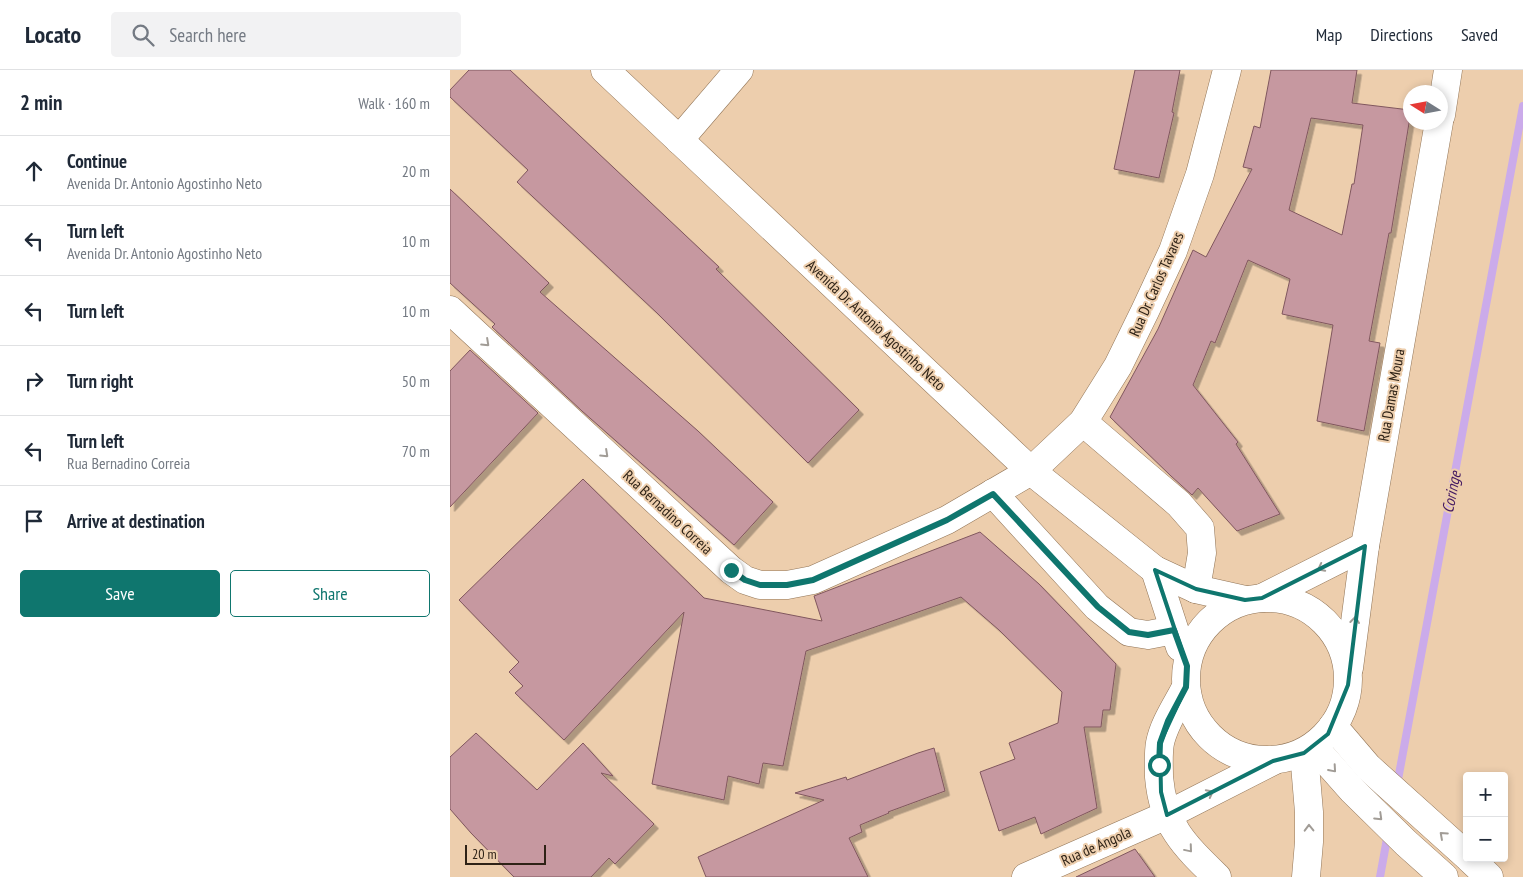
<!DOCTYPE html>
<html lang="en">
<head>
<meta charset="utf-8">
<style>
  body { margin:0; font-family:"PT Sans Narrow",sans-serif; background:#f2f2f3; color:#1f2937 }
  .controls { position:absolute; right:15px; bottom:15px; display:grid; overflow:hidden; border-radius:5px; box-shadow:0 2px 8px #0003 }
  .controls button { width:45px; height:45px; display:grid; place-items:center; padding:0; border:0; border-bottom:1px solid #e0e1e3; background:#fff; color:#1f2937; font:25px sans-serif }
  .compass { position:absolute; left:953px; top:15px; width:45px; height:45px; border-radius:50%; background:#fff; box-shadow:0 2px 8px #0003; rotate:281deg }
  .scale { position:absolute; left:15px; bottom:12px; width:81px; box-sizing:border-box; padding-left:5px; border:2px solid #2e2216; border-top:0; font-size:14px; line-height:18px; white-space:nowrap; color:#2e2216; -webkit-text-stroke:4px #edcead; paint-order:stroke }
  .stop { position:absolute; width:15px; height:15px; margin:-11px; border:4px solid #0f766e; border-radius:50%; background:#fff }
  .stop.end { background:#0f766e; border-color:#fff; box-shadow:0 1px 5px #0008 }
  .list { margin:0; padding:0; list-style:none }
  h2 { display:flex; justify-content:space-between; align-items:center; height:65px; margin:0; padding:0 20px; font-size:21px }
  h2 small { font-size:16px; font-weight:400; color:#747a83 }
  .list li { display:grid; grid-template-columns:32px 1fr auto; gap:15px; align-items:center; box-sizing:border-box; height:70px; padding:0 20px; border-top:1px solid #e0e1e3 }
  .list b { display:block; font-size:19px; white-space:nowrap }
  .list p { margin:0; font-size:16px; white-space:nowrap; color:#747a83 }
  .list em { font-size:16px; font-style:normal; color:#747a83 }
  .actions { display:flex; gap:10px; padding:15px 20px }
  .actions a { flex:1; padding:11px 0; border:1px solid #0f766e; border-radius:5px; text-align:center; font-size:18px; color:#0f766e }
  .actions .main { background:#0f766e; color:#fff }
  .icon { flex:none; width:28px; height:28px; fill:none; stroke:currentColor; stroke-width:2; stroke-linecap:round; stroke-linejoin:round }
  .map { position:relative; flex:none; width:1073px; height:807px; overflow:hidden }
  header { display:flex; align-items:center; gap:30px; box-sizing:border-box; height:70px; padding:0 25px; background:#fff; border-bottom:1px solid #e0e1e3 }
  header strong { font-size:24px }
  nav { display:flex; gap:28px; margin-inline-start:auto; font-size:18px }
  .search { width:350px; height:45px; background:#f2f2f3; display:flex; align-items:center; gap:12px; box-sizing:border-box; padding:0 18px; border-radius:5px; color:#747a83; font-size:19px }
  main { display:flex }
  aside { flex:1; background:#fff }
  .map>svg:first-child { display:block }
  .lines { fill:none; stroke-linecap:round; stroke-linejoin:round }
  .stream { stroke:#cbabea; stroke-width:8 }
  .building { fill:#c698a0; stroke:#80575e; fill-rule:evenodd; filter:url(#shadow) }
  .minor-casing { stroke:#927557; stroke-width:29 }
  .minor { stroke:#fff; stroke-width:28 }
  .oneway { stroke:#a19c96 }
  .route { stroke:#0f766e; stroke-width:6 }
  .marked { fill:none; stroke:#0f766e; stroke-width:4; stroke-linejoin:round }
  .labels { text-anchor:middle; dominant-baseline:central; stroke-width:4; stroke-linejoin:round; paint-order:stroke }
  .street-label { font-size:15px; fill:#2e2216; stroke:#edcead }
  .water-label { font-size:16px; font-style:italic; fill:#431861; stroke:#edcead }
</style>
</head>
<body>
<header>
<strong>Locato</strong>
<div class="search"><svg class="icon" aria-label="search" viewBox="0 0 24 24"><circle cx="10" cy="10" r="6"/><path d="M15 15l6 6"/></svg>Search here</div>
<nav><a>Map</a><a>Directions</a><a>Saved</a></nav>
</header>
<main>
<aside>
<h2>2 min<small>Walk · 160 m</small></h2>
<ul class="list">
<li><svg class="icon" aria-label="ahead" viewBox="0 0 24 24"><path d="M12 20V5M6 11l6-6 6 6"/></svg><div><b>Continue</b><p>Avenida Dr. Antonio Agostinho Neto</p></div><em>20 m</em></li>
<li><svg class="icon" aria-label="left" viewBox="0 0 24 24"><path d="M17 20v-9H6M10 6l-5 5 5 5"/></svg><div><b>Turn left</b><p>Avenida Dr. Antonio Agostinho Neto</p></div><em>10 m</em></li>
<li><svg class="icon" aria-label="left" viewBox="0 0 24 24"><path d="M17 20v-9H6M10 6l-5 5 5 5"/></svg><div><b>Turn left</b></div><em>10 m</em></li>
<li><svg class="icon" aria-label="right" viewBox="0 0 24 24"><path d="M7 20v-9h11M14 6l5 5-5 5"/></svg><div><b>Turn right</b></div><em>50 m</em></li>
<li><svg class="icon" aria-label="left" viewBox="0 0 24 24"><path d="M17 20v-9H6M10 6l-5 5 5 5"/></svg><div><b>Turn left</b><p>Rua Bernadino Correia</p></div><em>70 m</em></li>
<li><svg class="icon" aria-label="arrive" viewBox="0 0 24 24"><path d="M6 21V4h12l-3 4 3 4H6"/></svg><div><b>Arrive at destination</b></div></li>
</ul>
<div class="actions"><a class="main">Save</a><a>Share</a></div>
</aside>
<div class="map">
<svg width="1073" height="807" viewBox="0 0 1073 807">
  <defs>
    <filter id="shadow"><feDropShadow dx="4.5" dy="4.5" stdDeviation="0" flood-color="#0004"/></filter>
  </defs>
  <rect width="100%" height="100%" fill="#edcead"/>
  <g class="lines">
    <g class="stream">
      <path d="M947 715 1073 36"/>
      <path d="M930 807 938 763"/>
    </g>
  </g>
  <g class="building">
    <path d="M19 0H60L269 197 266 199 409 340 358 393 207 243 67 112 78 100 0 27V20Z"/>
    <path d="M685 0H730L722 42 724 43 709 108 664 99Z"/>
    <path d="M821 0H907L902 33 960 40V47L941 163H939L919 271 930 273 914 361 867 351 883 255 832 244 840 209 798 190 765 273 761 271 743 315 788 372 786 374 830 444 787 461 748 418 742 425 721 406 660 347 708 259 743 180 756 187 802 99 793 97 804 56 810 58ZM861 48 913 55 904 114H902L892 165 839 140Z"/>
    <path d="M0 119 99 213 90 222 248 361 323 432 284 475 132 341 42 257 45 254 0 213Z"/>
    <path d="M20 280 88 343 0 437V301Z"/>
    <path d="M133 409 254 528 372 551 364 526 530 462 589 514 666 594 660 640H653L651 657H634L647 738 591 764 585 747 549 761 530 702 565 689 559 673 608 653 612 622 549 560 511 527 356 581 333 696 313 693 309 714 278 706 274 730 202 714 234 542 114 670 65 623 73 616 59 602 69 592 9 530Z"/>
    <path d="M26 663 87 720 133 673 163 706 151 703 204 754 165 794 159 788 141 807H64L21 763 0 739V687Z"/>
    <path d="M484 678 495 721 438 742 439 743 410 755 412 762 399 768 418 807H256L248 787 374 730 345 723 396 707 397 710 468 683Z"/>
    <path d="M685 779 705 807H626Z"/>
  </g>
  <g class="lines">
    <g class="minor-casing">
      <g id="minor">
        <path d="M155 0 581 401 705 500 746 519 795 530"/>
        <path d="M991 45 998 0"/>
        <path d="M229 70 289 0"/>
        <path d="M0 240 281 500 295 510 310 515H337L363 510 497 450 581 401 633 352 668 296 695 241 723 181 750 104 777 0"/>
        <path d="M633 352 729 434 750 458 752 483 746 519"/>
        <path d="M543 423 647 537 679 562 698 565 724 560"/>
        <path d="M705 500 730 577"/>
        <circle cx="817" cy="609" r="81"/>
        <path d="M812 528 915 476"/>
        <path d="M899 598 915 476 989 52"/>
        <path d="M736 617C727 635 714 653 710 673 708 684 709 696 709 707 713 755 734 775 767 807"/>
        <path d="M883 656 918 697 1017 786"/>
        <path d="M864 677 902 720 956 773 994 807"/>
        <path d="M854 683 859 742V772L856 807"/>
        <path d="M1019 788 1039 807"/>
        <path d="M576 807 717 745 823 691"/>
      </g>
    </g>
    <use href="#minor" class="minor"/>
  </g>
  <defs><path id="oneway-chevron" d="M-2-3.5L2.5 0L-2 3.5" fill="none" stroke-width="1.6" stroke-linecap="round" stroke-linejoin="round" transform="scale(1.25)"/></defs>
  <g class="oneway">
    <use href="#oneway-chevron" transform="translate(36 273) rotate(43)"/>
    <use href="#oneway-chevron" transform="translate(155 384) rotate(43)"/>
    <use href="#oneway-chevron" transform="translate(871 498) rotate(153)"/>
    <use href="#oneway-chevron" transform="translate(905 550) rotate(-83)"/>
    <use href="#oneway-chevron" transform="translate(883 699) rotate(49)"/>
    <use href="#oneway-chevron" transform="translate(760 723) rotate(-27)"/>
    <use href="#oneway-chevron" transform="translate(929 747) rotate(44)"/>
    <use href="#oneway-chevron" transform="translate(859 758) rotate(-91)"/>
    <use href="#oneway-chevron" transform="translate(993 765) rotate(-138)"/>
    <use href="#oneway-chevron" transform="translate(739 779) rotate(50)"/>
  </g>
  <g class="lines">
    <path class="route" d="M281 500 295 510 310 515H337L363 510 497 450 543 424 648 537 679 562 698 565 724 560 737 596 736 617 718 651 710 673 709 695"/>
  </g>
  <path class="marked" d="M915 476 898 615 878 664 854 683 823 691 717 745 711 722 710 673 736 617 737 596 705 500 746 519 795 530 812 528Z"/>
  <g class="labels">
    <g class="street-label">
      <text transform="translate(706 214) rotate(-66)">Rua Dr. Carlos Tavares</text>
      <text transform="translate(426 255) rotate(43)">Avenida Dr. Antonio Agostinho Neto</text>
      <text transform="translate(941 325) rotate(-80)">Rua Damas Moura</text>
      <text transform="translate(218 442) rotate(43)">Rua Bernadino Correia</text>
      <text transform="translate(646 776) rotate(-24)">Rua de Angola</text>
    </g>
    <g class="water-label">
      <text transform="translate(1001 422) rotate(-79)">Coringe</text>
    </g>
  </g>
</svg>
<div class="controls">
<button>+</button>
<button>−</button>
</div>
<svg class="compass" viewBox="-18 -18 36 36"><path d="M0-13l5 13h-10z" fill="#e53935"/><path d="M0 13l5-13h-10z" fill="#747a83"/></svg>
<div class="scale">20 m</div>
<div class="stop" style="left:709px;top:695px"></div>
<div class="stop end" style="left:281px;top:500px"></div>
</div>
</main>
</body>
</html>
